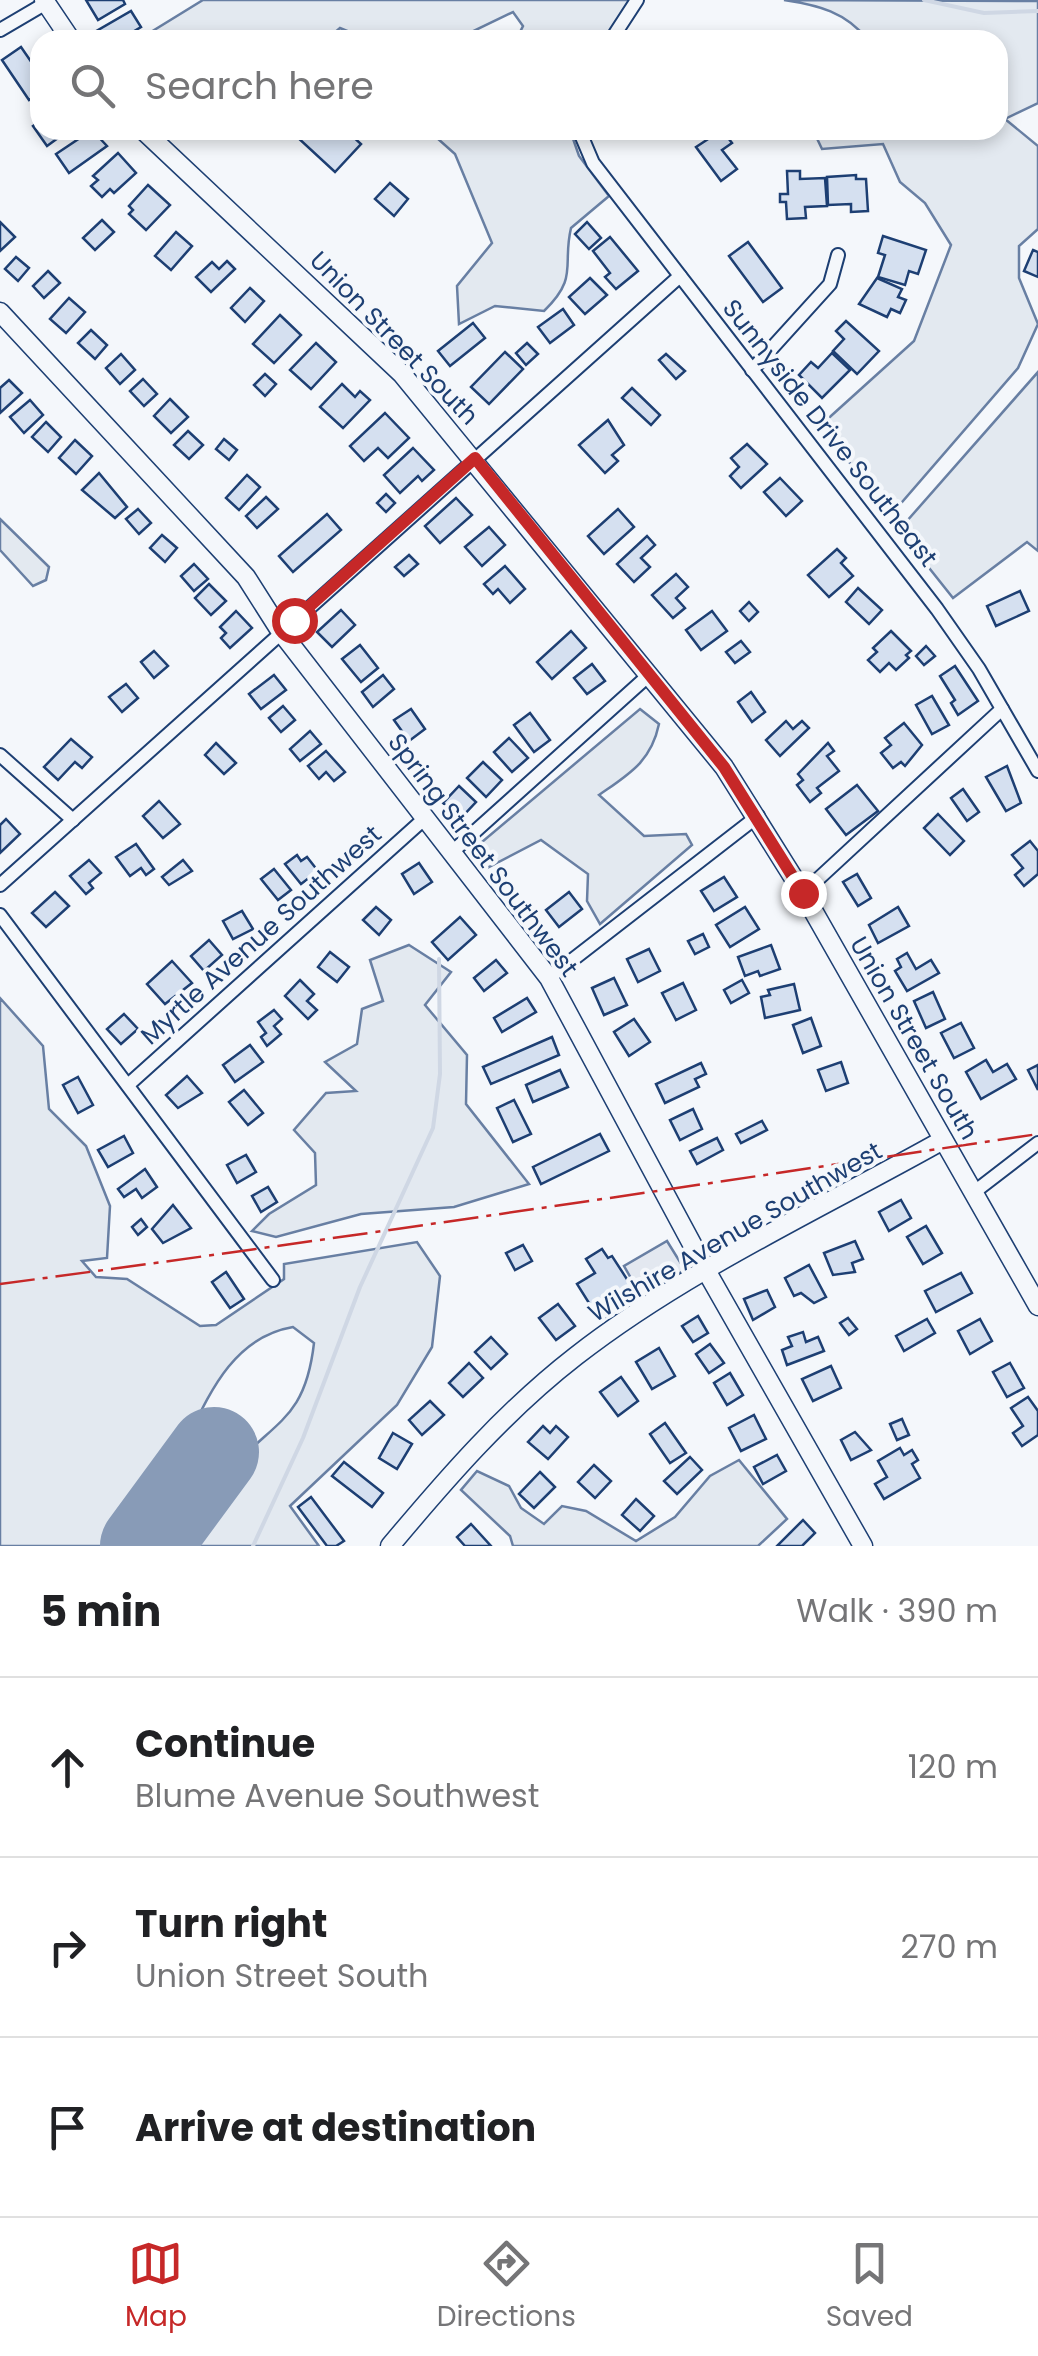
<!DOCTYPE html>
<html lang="en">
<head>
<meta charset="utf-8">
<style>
  body { margin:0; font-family:Poppins,sans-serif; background:#f2f2f2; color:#202124 }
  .stop { position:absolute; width:30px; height:30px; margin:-22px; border:8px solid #c62828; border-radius:50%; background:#fff }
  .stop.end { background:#c62828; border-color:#fff; box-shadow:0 2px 10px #0008 }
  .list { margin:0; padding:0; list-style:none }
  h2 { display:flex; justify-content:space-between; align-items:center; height:130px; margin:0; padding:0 40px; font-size:42px }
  h2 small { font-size:32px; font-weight:400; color:#757577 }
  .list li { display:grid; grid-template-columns:65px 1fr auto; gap:30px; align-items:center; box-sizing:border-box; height:180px; padding:0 40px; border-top:2px solid #e0e0e0 }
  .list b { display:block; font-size:38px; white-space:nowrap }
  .list p { margin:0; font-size:32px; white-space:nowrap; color:#757577 }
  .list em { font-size:32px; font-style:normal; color:#757577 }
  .icon { flex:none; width:55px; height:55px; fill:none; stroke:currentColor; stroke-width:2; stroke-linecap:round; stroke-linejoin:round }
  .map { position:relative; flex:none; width:1038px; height:1546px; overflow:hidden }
  .search { position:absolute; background:#fff; box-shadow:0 5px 15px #0003; left:30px; right:30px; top:30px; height:110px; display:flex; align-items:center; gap:25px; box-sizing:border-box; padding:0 35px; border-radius:30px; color:#757577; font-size:38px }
  .sheet { height:670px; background:#fff }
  nav { display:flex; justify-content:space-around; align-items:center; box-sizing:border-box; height:140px; border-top:2px solid #e0e0e0; background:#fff; font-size:28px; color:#757577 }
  nav a { display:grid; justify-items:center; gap:5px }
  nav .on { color:#c62828 }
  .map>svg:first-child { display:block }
  .green { fill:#e3e9f0; stroke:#687fa3; stroke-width:2.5 }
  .parking { fill:#e3e8f0; stroke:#687fa3; stroke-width:2.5 }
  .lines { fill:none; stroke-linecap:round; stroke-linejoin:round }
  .stream { stroke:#cfd7e4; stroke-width:4 }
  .runway { stroke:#889bb7; stroke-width:90 }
  .building { fill:#d5e0f0; stroke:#1d3f73; stroke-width:2.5 }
  .street-casing { stroke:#1d3f73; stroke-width:16 }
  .secondary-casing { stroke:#1d3f73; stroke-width:21 }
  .street { stroke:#f4f7fb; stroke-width:12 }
  .secondary { stroke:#f4f7fb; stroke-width:18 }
  .power { stroke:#c62828; stroke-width:2.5; stroke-dasharray:35 8 5 8; stroke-linecap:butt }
  .route { stroke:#c62828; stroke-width:12 }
  .labels { text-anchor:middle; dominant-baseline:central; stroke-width:8; stroke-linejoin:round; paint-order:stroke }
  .street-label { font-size:25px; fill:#1d3f73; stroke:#f4f7fb }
</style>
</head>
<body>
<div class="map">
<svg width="1038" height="1546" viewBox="0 0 1038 1546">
  <rect width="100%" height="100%" fill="#f4f7fb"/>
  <g class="green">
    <path d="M203 0H630L605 40H516L523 26 513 12 455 40H369L340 28 326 40H138Z"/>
    <path d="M784 0 1038 1V103L1005 119 1038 146V229L1019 246V278L1038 324 1018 368 890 516 821 425 914 341 951 245 925 203 900 182 883 144 822 149 813 130H998V40H868C846 12 818 5 784 0Z"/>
    <path d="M428 130H570L579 156 609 196 571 228C562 266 579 277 544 311L495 306 459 324 457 286 492 243 455 154Z"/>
    <path d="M1038 372V551L1027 542 953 598 899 530Z"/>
    <path d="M0 519 49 567 46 580 33 586 0 550Z"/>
    <path d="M640 709 659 724C651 762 629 774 599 795L644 836 686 834 692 845 600 924 587 901 588 874 541 840 487 868 476 847Z"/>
    <path d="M409 945 451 972 425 1005 467 1055 466 1104 529 1184 454 1207 361 1214 276 1237 252 1231 269 1214 316 1185 315 1153 294 1130 326 1093 356 1091 325 1062 357 1044 362 1009 383 1001 370 960Z"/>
    <path d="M0 998 43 1046 49 1109 86 1146 110 1206 107 1258 82 1261 96 1277 127 1279 200 1326 216 1325 284 1279V1264L417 1242 440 1276 432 1347 397 1405 290 1506 319 1546H180C197 1523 209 1496 227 1474 273 1420 305 1422 314 1343L293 1327C234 1337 210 1392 187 1440 168 1478 134 1512 108 1546H0Z"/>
    <path d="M739 1460 787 1519 758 1546H513L510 1536 461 1490 477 1471 509 1486 521 1508 544 1524 562 1506 586 1511 636 1541 675 1517 710 1476Z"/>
  </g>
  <path class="parking" d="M667 1241 685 1270 602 1319 597 1310 636 1287 624 1266Z"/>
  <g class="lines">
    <g class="stream">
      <path d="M924 0 984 13 1038 11"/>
      <path d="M253 1546 303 1438 360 1287 433 1128 440 1074 439 959"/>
    </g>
    <path class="runway" d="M145 1546 214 1452"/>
  </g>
  <g class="building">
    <path d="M86 0H123L125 4 98 20Z"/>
    <path d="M131 11 141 27 119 40H97L93 33Z"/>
    <path d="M21 47 34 66 40 65V93L29 100 2 60Z"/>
    <path d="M40 121V130H69L47 146 33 126Z"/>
    <path d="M92 130 107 146 69 173 56 154Z"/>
    <path d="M302 130 309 134 352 130 349 133 361 144 335 172 296 136Z"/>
    <path d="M722 130 732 143 722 150 737 169 721 181 696 147Z"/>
    <path d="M118 153 136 173 114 193 110 189 102 197 91 186 98 180 93 176Z"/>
    <path d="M787 171H800V179L825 178 827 206 805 207 806 218 787 219 786 202H780V194H788Z"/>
    <path d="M856 175V179H866L868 211 851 212V204L828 205 827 177Z"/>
    <path d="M390 183 408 199 394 216 375 199Z"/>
    <path d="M148 185 170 205 146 230 129 214 133 210 129 206Z"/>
    <path d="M102 220 114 232 95 250 83 238Z"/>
    <path d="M0 222 15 237 0 251Z"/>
    <path d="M587 222 601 238 589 249 575 234Z"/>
    <path d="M176 232 192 246 171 270 155 256Z"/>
    <path d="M883 236 926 250 918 274 909 271 905 285 878 277 885 255 878 253Z"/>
    <path d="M610 237 638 271 616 289 605 277 610 273 593 251Z"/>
    <path d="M748 242 782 288 763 302 729 256Z"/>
    <path d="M1033 250 1038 252V277L1024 271Z"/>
    <path d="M16 257 29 268 18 281 5 269Z"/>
    <path d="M227 261 235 269 211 292 196 277 212 262 219 269Z"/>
    <path d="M48 271 60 283 44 298 33 286Z"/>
    <path d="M590 278 607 295 585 314 569 297Z"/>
    <path d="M877 278 902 289 898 297 906 300 900 313 891 309 887 317 859 304Z"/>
    <path d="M250 288 264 301 245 322 231 308Z"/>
    <path d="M69 298 85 312 66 333 50 319Z"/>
    <path d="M563 309 574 325 550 343 538 327Z"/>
    <path d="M280 315 301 335 274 363 253 344Z"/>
    <path d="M846 321 879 351 857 374 833 351 844 339 836 331Z"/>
    <path d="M473 323 485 338 450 366 438 351Z"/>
    <path d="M91 330 107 345 95 359 78 343Z"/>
    <path d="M316 343 336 362 311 389 290 370Z"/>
    <path d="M527 343 538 354 526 365 516 353Z"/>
    <path d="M505 352 523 369 489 404 471 387Z"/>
    <path d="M832 353 850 370 822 398 799 375 811 362 818 368Z"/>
    <path d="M121 354 135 370 120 384 106 368Z"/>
    <path d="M666 354 685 371 676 379 659 360Z"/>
    <path d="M265 374 276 384 265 396 254 385Z"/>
    <path d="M143 379 157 394 144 406 130 391Z"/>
    <path d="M9 380 22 393 0 413V388Z"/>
    <path d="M342 384 355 397 360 391 370 400 343 428 320 407Z"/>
    <path d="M632 388 660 415 651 425 622 398Z"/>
    <path d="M170 399 188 417 171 433 154 416Z"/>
    <path d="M30 400 43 415 24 433 10 417Z"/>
    <path d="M385 413 409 438 388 458 378 448 364 461 350 446Z"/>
    <path d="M608 420 624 445 612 455 618 461 605 473 579 445Z"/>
    <path d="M46 422 61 437 48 452 32 437Z"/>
    <path d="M188 431 203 445 189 459 174 445Z"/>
    <path d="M224 439 237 450 229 460 216 449Z"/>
    <path d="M75 440 92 456 76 474 59 458Z"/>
    <path d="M747 444 767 464 741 488 730 476 739 467 731 458Z"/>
    <path d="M413 448 434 470 422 481 418 476 400 493 384 475Z"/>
    <path d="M99 473 127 507 115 518 82 490Z"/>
    <path d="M247 475 260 487 239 510 226 498Z"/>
    <path d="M780 478 802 501 786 516 764 492Z"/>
    <path d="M386 494 395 503 386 512 377 503Z"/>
    <path d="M266 497 278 509 257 528 246 516Z"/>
    <path d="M456 498 472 515 440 543 425 526Z"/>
    <path d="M138 509 151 523 139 534 126 519Z"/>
    <path d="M618 509 634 527 604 554 588 536Z"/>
    <path d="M327 514 341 530 293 572 279 556Z"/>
    <path d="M489 527 505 545 482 566 465 547Z"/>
    <path d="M162 535 177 548 165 562 150 548Z"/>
    <path d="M647 536 655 545 641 558 650 567 634 582 617 564Z"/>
    <path d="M837 549 846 558 841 563 853 576 829 597 808 575Z"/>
    <path d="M409 555 418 564 404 576 395 567Z"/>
    <path d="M194 564 208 579 194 591 181 576Z"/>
    <path d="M505 566 525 589 510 603 498 589 493 594 484 584Z"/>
    <path d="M676 574 688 587 676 598 685 608 673 618 652 595Z"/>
    <path d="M209 584 226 601 211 615 195 598Z"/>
    <path d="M858 588 882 610 869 624 846 602Z"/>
    <path d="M1020 591 1029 611 996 626 987 606Z"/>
    <path d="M749 602 758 612 749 621 740 611Z"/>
    <path d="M341 610 355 625 332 647 317 632Z"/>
    <path d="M236 611 252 628 230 648 221 638 226 633 220 627Z"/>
    <path d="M712 611 727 631 701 650 686 630Z"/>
    <path d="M571 631 586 648 552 679 537 662Z"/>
    <path d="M891 631 911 651 906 655 909 658 896 670 889 663 880 672 868 660 877 652 873 648Z"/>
    <path d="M741 641 750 652 735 663 726 652Z"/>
    <path d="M360 645 378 668 361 682 342 659Z"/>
    <path d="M926 646 935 656 924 665 916 656Z"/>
    <path d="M154 651 168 666 154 678 141 662Z"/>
    <path d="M592 664 605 681 587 694 574 678Z"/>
    <path d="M955 666 978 701 958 715 951 703 955 700 940 676Z"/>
    <path d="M274 675 286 690 261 709 249 694Z"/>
    <path d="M383 675 394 689 373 707 362 692Z"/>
    <path d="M126 684 138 698 122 712 109 697Z"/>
    <path d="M751 692 765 712 752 722 738 702Z"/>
    <path d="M932 696 949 725 932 734 916 705Z"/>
    <path d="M283 706 295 720 281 732 269 718Z"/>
    <path d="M411 709 425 729 409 741 394 720Z"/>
    <path d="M530 713 550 740 534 752 514 725Z"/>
    <path d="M786 721 793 729 802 721 809 728 780 756 766 740Z"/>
    <path d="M904 723 922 745 905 766 901 762 893 768 881 753 891 745 885 738Z"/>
    <path d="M310 731 321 744 300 761 290 749Z"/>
    <path d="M509 738 528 758 512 772 494 752Z"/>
    <path d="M71 739 92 757 82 768 75 762 58 780 44 767Z"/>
    <path d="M216 743 236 763 224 774 205 755Z"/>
    <path d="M828 743 834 751 827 756 839 771 817 788 821 793 810 802 797 785 803 780 798 774Z"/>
    <path d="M326 751 345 772 334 781 326 772 319 779 308 766Z"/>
    <path d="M483 762 502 780 486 797 467 778Z"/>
    <path d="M1007 766 1021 803 1006 811 986 777Z"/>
    <path d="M857 785 878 811 846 835 826 809Z"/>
    <path d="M459 786 476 802 460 819 443 803Z"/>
    <path d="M963 789 979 812 967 821 951 798Z"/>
    <path d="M159 801 180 824 163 838 143 816Z"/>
    <path d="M938 814 964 841 950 855 924 828Z"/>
    <path d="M6 819 20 834 0 853V825Z"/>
    <path d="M1030 841 1038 851V874L1024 886 1015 875 1023 868 1012 855Z"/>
    <path d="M136 844 154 869 146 875 141 868 130 876 116 857Z"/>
    <path d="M297 855 301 861 307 857 318 871 301 884 285 864Z"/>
    <path d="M89 860 101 873 89 883 93 888 86 894 70 876Z"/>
    <path d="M183 860 192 871 169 885 162 877Z"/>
    <path d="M419 863 432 882 414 894 402 874Z"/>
    <path d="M274 869 291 890 278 900 261 879Z"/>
    <path d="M857 874 871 898 858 906 843 882Z"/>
    <path d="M724 877 737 897 714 911 701 891Z"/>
    <path d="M55 892 69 906 46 927 32 913Z"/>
    <path d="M569 892 582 909 559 927 546 910Z"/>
    <path d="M376 907 391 920 379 935 363 920Z"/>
    <path d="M745 907 759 929 730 947 716 925Z"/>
    <path d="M898 907 909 926 878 943 869 925Z"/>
    <path d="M242 911 253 929 233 939 223 921Z"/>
    <path d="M460 917 476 935 448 960 432 942Z"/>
    <path d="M703 934 709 947 695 954 688 941Z"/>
    <path d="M209 940 222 955 204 971 191 956Z"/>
    <path d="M771 945 780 969 760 976 758 971 745 976 738 957Z"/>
    <path d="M649 949 660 971 638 982 627 959Z"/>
    <path d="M330 952 349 967 337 982 318 967Z"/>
    <path d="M907 953 916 969 931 960 939 973 907 991 895 971 901 967 897 959Z"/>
    <path d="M496 960 507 973 484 991 474 978Z"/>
    <path d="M172 961 192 983 165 1004 147 984Z"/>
    <path d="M614 978 627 1005 604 1015 592 988Z"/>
    <path d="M300 980 314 994 307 1001 317 1010 308 1019 285 996Z"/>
    <path d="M742 980 749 993 731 1003 724 990Z"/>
    <path d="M683 983 696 1010 676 1020 662 993Z"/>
    <path d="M794 984 800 1010 765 1018 761 997 770 995 768 990Z"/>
    <path d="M933 992 945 1019 926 1028 914 1001Z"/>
    <path d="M527 998 536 1012 502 1032 494 1018Z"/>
    <path d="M274 1010 282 1019 274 1026 281 1034 267 1046 261 1037 266 1033 258 1022Z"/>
    <path d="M124 1014 138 1029 121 1044 107 1029Z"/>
    <path d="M811 1018 821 1046 803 1053 793 1025Z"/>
    <path d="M634 1019 650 1042 629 1056 614 1032Z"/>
    <path d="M961 1023 974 1048 954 1058 941 1033Z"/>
    <path d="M552 1037 559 1055 491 1084 483 1067Z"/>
    <path d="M250 1045 263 1062 235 1082 223 1065Z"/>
    <path d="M986 1060 993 1072 1007 1064 1016 1079 981 1099 966 1072Z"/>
    <path d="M841 1062 848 1083 826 1091 818 1070Z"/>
    <path d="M701 1063 706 1074 695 1079 699 1087 665 1103 656 1084Z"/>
    <path d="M1038 1065V1090L1028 1070Z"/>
    <path d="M560 1070 568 1087 533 1102 526 1085Z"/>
    <path d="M187 1076 202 1093 178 1108 166 1095Z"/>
    <path d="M78 1077 93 1105 78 1113 63 1085Z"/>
    <path d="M244 1090 263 1113 248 1125 229 1102Z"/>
    <path d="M514 1100 531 1134 513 1142 497 1108Z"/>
    <path d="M693 1109 702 1129 680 1140 670 1120Z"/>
    <path d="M762 1121 767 1130 741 1143 736 1134Z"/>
    <path d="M600 1134 609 1151 541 1184 533 1167Z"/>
    <path d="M124 1136 133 1153 108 1167 98 1150Z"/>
    <path d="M717 1138 723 1150 697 1164 690 1151Z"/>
    <path d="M246 1155 256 1172 237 1183 227 1165Z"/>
    <path d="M145 1169 157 1187 142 1198 136 1189 124 1197 118 1189Z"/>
    <path d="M268 1187 277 1202 261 1212 252 1196Z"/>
    <path d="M901 1200 911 1218 889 1231 879 1212Z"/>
    <path d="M173 1205 191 1228 163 1243 152 1229Z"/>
    <path d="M141 1219 147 1227 138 1235 132 1227Z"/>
    <path d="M926 1226 942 1253 923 1264 907 1237Z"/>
    <path d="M855 1241 863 1259 852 1263 855 1272 833 1275 824 1253Z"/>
    <path d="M523 1245 532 1261 515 1270 506 1253Z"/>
    <path d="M602 1249 608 1258 612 1256 632 1287 594 1311 577 1284 595 1273 586 1259Z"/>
    <path d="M809 1265 826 1297 814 1303 801 1293 794 1296 785 1278Z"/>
    <path d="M226 1272 244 1299 230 1308 212 1282Z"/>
    <path d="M961 1273 972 1293 936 1312 925 1291Z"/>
    <path d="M767 1290 775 1307 753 1320 744 1299Z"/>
    <path d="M558 1304 575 1326 556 1340 539 1318Z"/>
    <path d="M698 1316 708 1333 693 1342 682 1326Z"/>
    <path d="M848 1318 857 1329 849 1335 840 1323Z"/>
    <path d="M927 1319 935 1333 904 1351 896 1336Z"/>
    <path d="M980 1319 992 1341 970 1354 958 1331Z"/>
    <path d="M803 1332 806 1342 818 1337 824 1351 787 1365 782 1350 792 1346 788 1337Z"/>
    <path d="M491 1337 507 1354 491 1369 475 1352Z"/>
    <path d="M710 1344 724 1363 709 1373 696 1354Z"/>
    <path d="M659 1348 675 1376 652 1389 636 1362Z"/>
    <path d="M469 1363 483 1378 463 1397 449 1383Z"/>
    <path d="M1010 1363 1024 1388 1007 1397 993 1372Z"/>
    <path d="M831 1366 841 1388 813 1401 802 1379Z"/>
    <path d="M730 1373 743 1395 727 1405 714 1383Z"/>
    <path d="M621 1377 638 1401 618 1416 600 1392Z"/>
    <path d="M1028 1397 1038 1411V1435L1022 1446 1013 1433 1023 1426 1011 1408Z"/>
    <path d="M430 1401 444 1415 422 1435 409 1420Z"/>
    <path d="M754 1415 766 1439 741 1451 729 1428Z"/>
    <path d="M902 1419 909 1435 897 1440 890 1424Z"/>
    <path d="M665 1423 686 1453 670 1463 650 1434Z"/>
    <path d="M543 1426 550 1433 556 1426 568 1437 548 1459 528 1442Z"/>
    <path d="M855 1432 871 1450 851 1460 841 1440Z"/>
    <path d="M393 1433 412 1444 397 1469 379 1458Z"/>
    <path d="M900 1448 904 1455 912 1450 918 1460 912 1464 920 1478 884 1499 875 1484 887 1477 878 1461Z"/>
    <path d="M777 1455 786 1471 763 1484 754 1467Z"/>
    <path d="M690 1457 702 1470 677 1494 664 1481Z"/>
    <path d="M344 1462 383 1493 372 1507 332 1476Z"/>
    <path d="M594 1465 611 1481 595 1498 578 1482Z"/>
    <path d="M540 1472 555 1487 534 1508 519 1494Z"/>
    <path d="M311 1497 344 1541 336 1546H327L298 1507Z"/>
    <path d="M636 1499 654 1516 640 1531 622 1515Z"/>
    <path d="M803 1520 815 1533 802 1546H777Z"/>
    <path d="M471 1524 491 1546H465L457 1537Z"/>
  </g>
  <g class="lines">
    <g class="street-casing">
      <g id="street">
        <path d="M0 30 46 3"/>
        <path d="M611 40 637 0"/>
        <path d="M579 130 593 163 937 609 979 669 1038 771"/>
        <path d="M752 370 830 284 838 255"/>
        <path d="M0 755 73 820"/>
        <path d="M451 853 649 675"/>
        <path d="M0 885 680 276"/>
        <path d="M803 893 1002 709"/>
        <path d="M0 915 273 1280"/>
        <path d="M549 978 758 816"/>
        <path d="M128 1085 424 819"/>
        <path d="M973 1193 1038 1143"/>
      </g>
    </g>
    <g class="secondary-casing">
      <g id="secondary">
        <path d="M44 0 71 40"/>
        <path d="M143 130 402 374 724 767 803 893 1038 1306"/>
        <path d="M0 312 246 577 281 632 549 978 707 1272 863 1546"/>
        <path d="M390 1546C447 1478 505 1411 576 1356 685 1271 822 1208 943 1140"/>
      </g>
    </g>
    <use href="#street" class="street"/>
    <use href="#secondary" class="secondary"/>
    <path class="power" d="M0 1284C346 1238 692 1186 1038 1134"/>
  </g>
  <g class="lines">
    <path class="route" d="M294 620 475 458 724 767 803 893"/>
  </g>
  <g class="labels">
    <g class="street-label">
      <text transform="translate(394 338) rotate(46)">Union Street South</text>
      <text transform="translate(830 433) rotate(52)">Sunnyside Drive Southeast</text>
      <text transform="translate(483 855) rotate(53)">Spring Street Southwest</text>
      <text transform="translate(261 935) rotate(-42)">Myrtle Avenue Southwest</text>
      <text transform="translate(914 1038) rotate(60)">Union Street South</text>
      <text transform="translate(735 1232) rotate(-30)">Wilshire Avenue Southwest</text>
    </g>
  </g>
</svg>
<div class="stop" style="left:294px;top:620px"></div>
<div class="stop end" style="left:803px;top:893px"></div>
<div class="search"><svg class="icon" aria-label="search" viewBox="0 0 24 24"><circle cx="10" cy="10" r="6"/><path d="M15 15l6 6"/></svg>Search here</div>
</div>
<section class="sheet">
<h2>5 min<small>Walk · 390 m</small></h2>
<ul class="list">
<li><svg class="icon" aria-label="ahead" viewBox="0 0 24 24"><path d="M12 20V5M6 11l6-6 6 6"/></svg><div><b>Continue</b><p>Blume Avenue Southwest</p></div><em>120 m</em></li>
<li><svg class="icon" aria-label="right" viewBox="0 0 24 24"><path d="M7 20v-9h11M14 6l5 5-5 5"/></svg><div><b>Turn right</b><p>Union Street South</p></div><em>270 m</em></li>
<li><svg class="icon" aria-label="arrive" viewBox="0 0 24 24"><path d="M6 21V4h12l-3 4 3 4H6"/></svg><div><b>Arrive at destination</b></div></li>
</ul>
</section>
<nav>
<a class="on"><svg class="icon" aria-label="map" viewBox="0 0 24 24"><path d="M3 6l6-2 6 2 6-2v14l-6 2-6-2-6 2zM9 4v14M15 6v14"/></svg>Map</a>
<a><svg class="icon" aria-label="directions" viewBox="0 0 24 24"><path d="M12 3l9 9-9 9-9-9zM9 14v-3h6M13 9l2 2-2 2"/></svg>Directions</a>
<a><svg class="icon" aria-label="saved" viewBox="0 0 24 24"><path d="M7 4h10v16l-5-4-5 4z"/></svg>Saved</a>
</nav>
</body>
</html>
